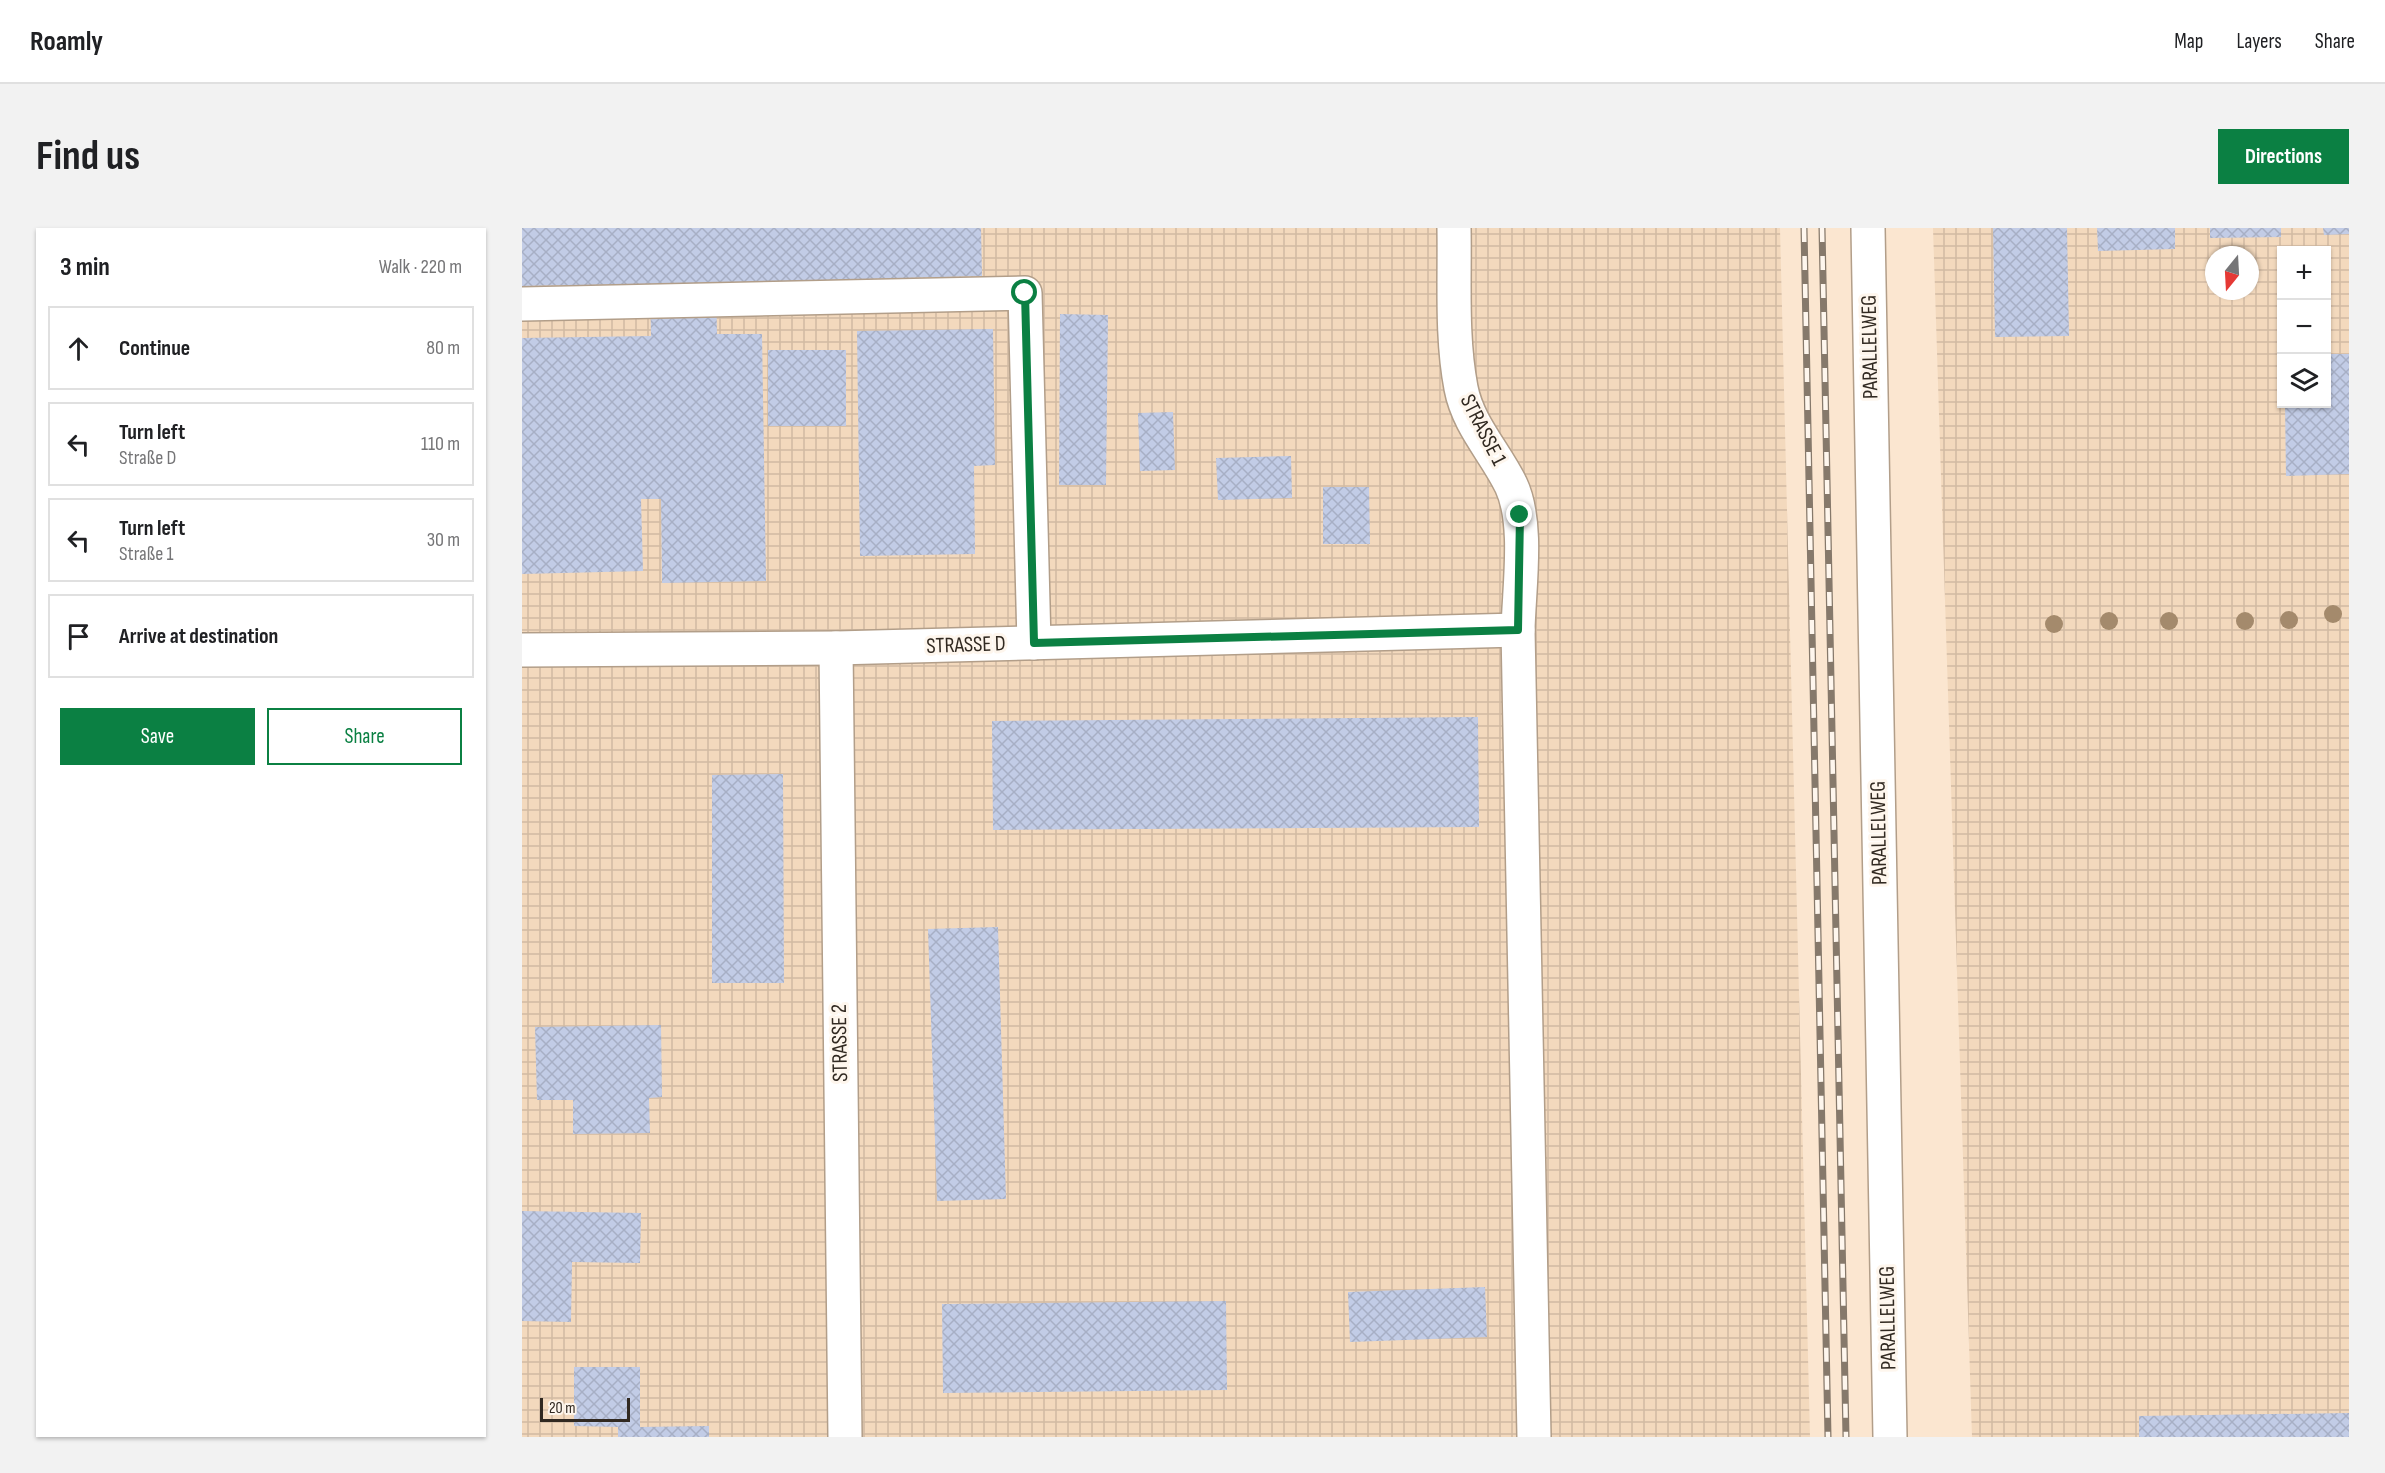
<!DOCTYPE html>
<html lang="en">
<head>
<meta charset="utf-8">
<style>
  body { margin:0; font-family:"Sofia Sans Condensed",sans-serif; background:#f2f2f2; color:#202124 }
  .controls { position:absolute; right:18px; top:18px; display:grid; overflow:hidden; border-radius:0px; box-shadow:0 2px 4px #0004 }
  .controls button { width:54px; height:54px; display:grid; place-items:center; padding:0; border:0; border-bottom:2px solid #e0e0e0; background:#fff; color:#202124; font:30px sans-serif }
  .compass { position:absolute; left:1683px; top:18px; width:54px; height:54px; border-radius:50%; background:#fff; box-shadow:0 2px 4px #0004; rotate:198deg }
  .scale { position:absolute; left:18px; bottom:15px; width:90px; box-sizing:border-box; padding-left:6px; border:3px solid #312921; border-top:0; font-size:16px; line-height:21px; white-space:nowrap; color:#312921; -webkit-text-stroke:4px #fef6ed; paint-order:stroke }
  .stop { position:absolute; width:18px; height:18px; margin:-14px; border:4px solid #0b8043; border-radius:50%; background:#fff }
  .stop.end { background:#0b8043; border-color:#fff; box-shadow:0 2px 6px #0008 }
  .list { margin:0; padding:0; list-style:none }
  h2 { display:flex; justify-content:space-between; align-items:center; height:78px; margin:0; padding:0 24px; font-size:26px }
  h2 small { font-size:20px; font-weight:400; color:#757577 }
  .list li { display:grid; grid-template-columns:39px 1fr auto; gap:18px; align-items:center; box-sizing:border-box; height:84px; margin:0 12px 12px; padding:0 12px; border:2px solid #e0e0e0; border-radius:0px }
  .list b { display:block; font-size:22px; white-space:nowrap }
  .list p { margin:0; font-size:20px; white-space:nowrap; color:#757577 }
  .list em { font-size:20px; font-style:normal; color:#757577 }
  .actions { display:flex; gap:12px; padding:18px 24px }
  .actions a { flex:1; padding:14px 0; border:2px solid #0b8043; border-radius:0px; text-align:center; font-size:21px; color:#0b8043 }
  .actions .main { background:#0b8043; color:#fff }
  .icon { flex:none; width:33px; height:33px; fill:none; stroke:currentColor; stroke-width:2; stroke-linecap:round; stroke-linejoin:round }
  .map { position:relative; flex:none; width:1827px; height:1209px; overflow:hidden; border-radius:0px }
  header { display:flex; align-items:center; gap:36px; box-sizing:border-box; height:84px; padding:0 30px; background:#fff; border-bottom:2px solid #e0e0e0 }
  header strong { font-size:28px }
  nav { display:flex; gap:33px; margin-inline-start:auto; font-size:21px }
  .intro { display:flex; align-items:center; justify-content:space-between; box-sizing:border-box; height:144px; padding:0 36px }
  h1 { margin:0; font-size:42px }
  .button { padding:15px 27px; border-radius:0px; background:#0b8043; color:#fff; font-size:21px; font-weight:700 }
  main { display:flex; gap:36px; padding:0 36px }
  aside { flex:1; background:#fff; border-radius:0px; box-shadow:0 2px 4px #0004 }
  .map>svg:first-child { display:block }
  .industrial { fill:url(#industrial-grid); fill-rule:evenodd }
  .building { fill:url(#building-cross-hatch) }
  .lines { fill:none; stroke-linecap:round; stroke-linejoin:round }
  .minor-casing { stroke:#b29e89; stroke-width:36 }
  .minor { stroke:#fff; stroke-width:33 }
  .rail-casing { stroke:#86796b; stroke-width:7 }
  .rail { stroke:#fef6ed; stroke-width:4.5; stroke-dasharray:14; stroke-linecap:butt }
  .tree { fill:#a48a6c }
  .route { stroke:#0b8043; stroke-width:8 }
  .labels { text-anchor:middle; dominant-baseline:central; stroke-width:6; stroke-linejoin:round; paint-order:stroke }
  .street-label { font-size:22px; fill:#312921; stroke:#fef6ed }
</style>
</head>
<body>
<header>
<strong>Roamly</strong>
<nav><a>Map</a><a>Layers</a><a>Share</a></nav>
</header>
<div class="intro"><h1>Find us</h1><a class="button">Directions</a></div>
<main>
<aside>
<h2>3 min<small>Walk · 220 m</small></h2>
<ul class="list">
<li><svg class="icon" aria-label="ahead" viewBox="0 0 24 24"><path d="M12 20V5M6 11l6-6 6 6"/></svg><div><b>Continue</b></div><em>80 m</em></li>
<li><svg class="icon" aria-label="left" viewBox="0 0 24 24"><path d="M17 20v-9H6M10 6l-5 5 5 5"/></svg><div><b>Turn left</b><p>Straße D</p></div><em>110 m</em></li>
<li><svg class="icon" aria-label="left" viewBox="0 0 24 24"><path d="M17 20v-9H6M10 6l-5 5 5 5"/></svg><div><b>Turn left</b><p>Straße 1</p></div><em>30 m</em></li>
<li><svg class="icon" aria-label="arrive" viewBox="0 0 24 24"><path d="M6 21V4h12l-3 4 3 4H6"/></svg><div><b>Arrive at destination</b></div></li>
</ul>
<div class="actions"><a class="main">Save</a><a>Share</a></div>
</aside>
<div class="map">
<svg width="1827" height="1209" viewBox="0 0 1827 1209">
  <defs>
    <pattern id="industrial-grid" width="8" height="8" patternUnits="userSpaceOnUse" patternTransform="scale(1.5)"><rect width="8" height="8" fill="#f3d9bd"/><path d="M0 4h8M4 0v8" fill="none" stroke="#d1baa2"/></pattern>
    <pattern id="building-cross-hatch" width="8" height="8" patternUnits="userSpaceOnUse" patternTransform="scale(1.5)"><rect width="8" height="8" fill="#c2cce6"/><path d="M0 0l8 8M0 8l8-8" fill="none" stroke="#a7afc5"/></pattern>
  </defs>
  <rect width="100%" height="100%" fill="#fbe6d0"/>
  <g class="industrial">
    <path d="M0 0H1258L1288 1209H0Z"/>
    <path d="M1411 0H1827V1209H1450ZM1760 22H1804V176H1760ZM1692 27H1728V63H1692Z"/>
  </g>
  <g class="building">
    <path d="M0 0H459L460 48 194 55 195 106H240L244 353 140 355 139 271H119L121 343 0 346V110L129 108 128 56 0 58Z"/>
    <path d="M1471 0H1545L1547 108 1473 109Z"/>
    <path d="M1575 0H1653V21L1576 23Z"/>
    <path d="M1688 0H1759V9L1688 10Z"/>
    <path d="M1801 0H1827V6L1802 7Z"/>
    <path d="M538 86 586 87 584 257H537Z"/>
    <path d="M471 101 473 237 452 238 453 326 338 328 335 103Z"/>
    <rect x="246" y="122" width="78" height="76"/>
    <path d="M1804 126H1827V246L1764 248 1763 176H1804Z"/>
    <path d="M651 184 653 242 618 243 616 185Z"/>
    <path d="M769 228 770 270 696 272 694 230Z"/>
    <path d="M801 259H847L848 316H801Z"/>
    <path d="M956 489 957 599 471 602 470 493Z"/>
    <path d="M261 546 262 755H190V547Z"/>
    <path d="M476 699 484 971 415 973 406 701Z"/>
    <path d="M139 797 140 869 127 870 128 905 51 906V872H15L13 799Z"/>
    <path d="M0 983 119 985 118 1035 50 1034 49 1094 0 1093Z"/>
    <path d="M963 1059 965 1109 828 1114 826 1064Z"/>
    <path d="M704 1073 705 1162 421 1165 420 1076Z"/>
    <path d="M52 1139H118V1199L187 1198V1209H96V1199L52 1198Z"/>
    <path d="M1827 1185V1209H1617V1188Z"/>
  </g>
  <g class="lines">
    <g class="minor-casing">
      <g id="minor">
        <path d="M932 0C933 52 929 108 939 160 946 197 973 224 989 257 1007 295 997 359 996 402L1012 1209"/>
        <path d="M1346 0 1368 1209"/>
        <path d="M0 76 503 65 512 415"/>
        <path d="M314 420 323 1209"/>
        <path d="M0 422 314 420 996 402"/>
      </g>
    </g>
    <use href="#minor" class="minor"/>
    <g class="rail-casing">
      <g id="rail">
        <path d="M1282 0 1306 1209"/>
        <path d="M1300 0 1324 1209"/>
      </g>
    </g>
    <use href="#rail" class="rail"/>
  </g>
  <g class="tree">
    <circle cx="1811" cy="386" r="9"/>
    <circle cx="1767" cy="392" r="9"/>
    <circle cx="1587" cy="393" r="9"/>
    <circle cx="1647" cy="393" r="9"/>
    <circle cx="1723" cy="393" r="9"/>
    <circle cx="1532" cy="396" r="9"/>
  </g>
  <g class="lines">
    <path class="route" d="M503 65 512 415 996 402 998 287"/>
  </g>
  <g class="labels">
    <g class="street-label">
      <text transform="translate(1348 119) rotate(-91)">PARALLELWEG</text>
      <text transform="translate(961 202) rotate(63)">STRASSE 1</text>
      <text transform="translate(444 417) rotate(-2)">STRASSE D</text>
      <text transform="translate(1357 605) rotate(-91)">PARALLELWEG</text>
      <text transform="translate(318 815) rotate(-91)">STRASSE 2</text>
      <text transform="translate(1366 1090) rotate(-91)">PARALLELWEG</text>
    </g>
  </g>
</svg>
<div class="controls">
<button>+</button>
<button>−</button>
<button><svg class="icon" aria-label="layers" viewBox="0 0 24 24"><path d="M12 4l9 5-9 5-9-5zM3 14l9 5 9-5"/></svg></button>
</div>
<svg class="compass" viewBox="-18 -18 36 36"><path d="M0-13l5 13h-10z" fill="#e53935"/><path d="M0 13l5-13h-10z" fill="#757577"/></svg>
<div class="scale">20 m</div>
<div class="stop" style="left:503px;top:65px"></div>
<div class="stop end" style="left:998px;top:287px"></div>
</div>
</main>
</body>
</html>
